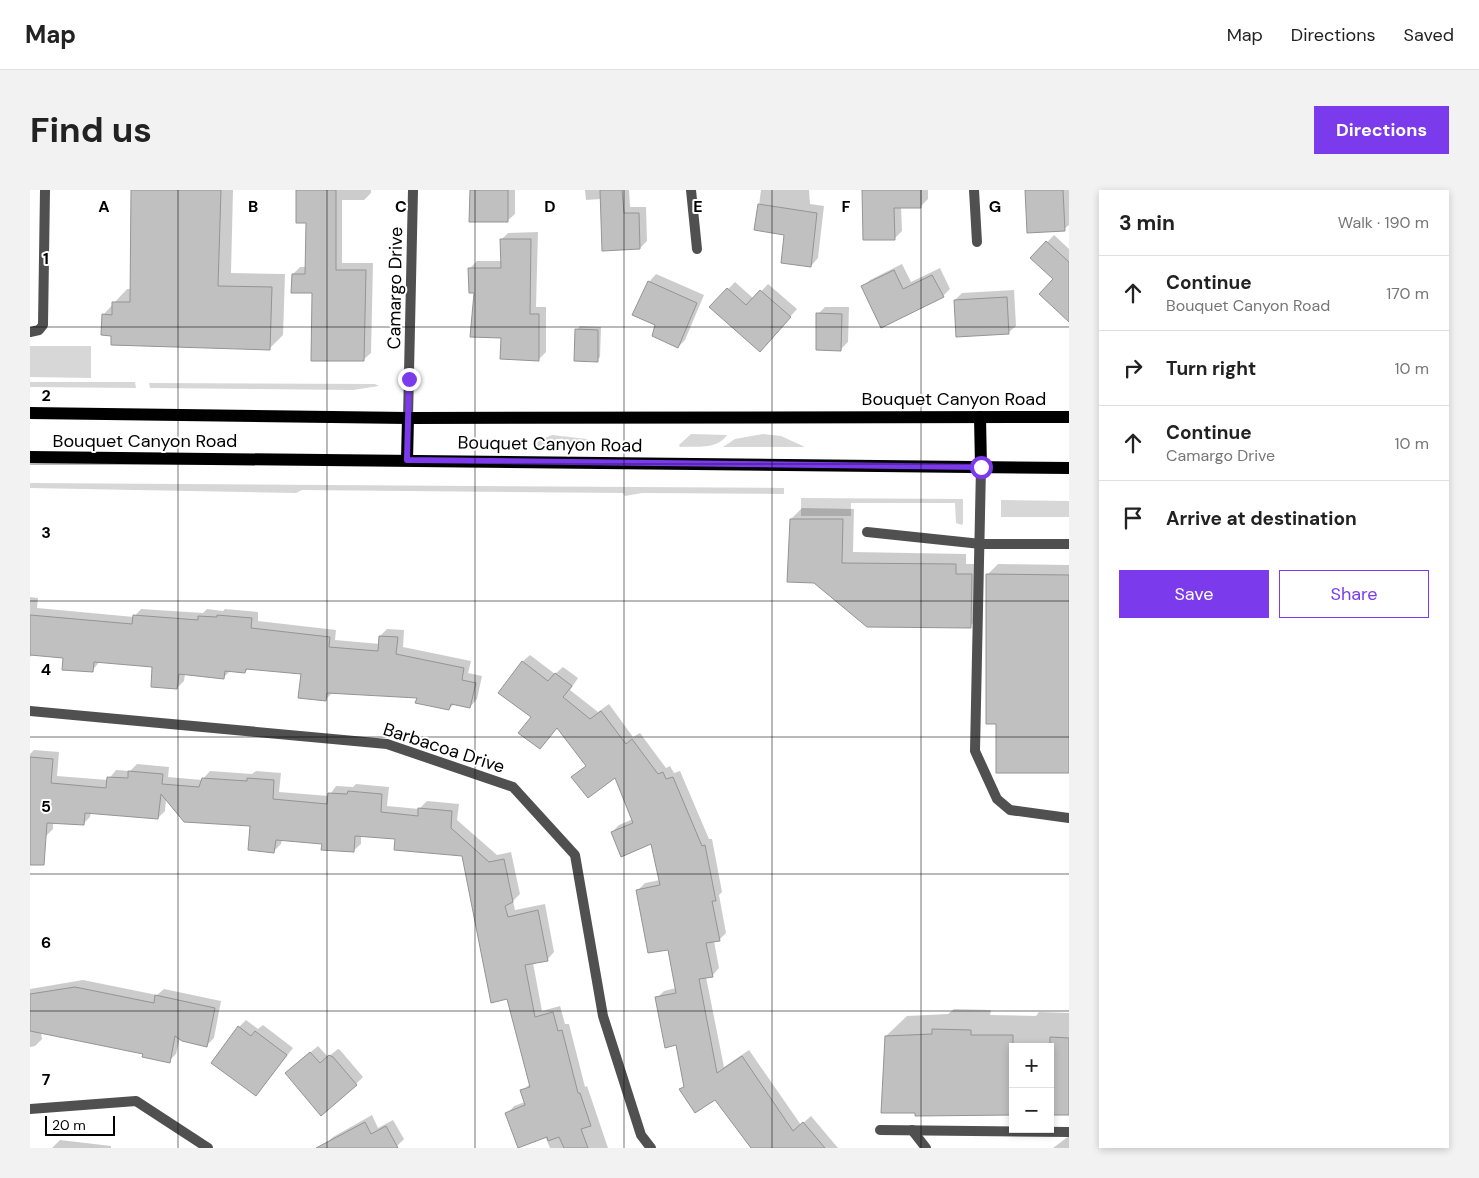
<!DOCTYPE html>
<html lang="en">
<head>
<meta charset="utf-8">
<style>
  body { margin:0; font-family:"DM Sans",sans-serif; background:#f2f2f2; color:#222 }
  .controls { position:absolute; right:15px; bottom:15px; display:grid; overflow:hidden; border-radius:0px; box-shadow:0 2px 8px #0003 }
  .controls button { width:45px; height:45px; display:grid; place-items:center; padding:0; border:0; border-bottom:1px solid #e0e0e0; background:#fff; color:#222; font:25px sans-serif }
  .scale { position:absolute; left:15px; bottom:12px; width:70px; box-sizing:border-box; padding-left:5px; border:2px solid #000; border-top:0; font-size:14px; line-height:18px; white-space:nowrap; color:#000; -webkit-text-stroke:4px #fff; paint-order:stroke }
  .stop { position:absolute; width:15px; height:15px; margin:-11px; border:4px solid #7c3aed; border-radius:50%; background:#fff }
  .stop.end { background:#7c3aed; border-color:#fff; box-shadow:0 1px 5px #0008 }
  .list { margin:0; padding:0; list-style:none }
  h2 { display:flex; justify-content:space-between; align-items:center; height:65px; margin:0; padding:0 20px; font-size:21px }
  h2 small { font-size:16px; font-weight:400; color:#767676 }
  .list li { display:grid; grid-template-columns:32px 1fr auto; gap:15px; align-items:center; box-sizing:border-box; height:75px; padding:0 20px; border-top:1px solid #e0e0e0 }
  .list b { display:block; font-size:19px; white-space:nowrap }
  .list p { margin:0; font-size:16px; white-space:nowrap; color:#767676 }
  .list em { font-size:16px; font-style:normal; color:#767676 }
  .actions { display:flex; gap:10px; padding:15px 20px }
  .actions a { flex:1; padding:11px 0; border:1px solid #7c3aed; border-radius:0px; text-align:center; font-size:18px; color:#7c3aed }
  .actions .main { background:#7c3aed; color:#fff }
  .icon { flex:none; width:28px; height:28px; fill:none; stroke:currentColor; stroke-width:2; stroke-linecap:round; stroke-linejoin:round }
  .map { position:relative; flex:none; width:1039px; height:958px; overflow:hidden; border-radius:0px }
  header { display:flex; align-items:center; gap:30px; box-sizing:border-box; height:70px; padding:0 25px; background:#fff; border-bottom:1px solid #e0e0e0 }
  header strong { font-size:24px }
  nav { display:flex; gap:28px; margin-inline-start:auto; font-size:18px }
  .intro { display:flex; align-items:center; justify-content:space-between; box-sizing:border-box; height:120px; padding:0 30px }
  h1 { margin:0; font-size:35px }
  .button { padding:12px 22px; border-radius:0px; background:#7c3aed; color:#fff; font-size:18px; font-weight:700 }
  main { display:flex; gap:30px; padding:0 30px }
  aside { flex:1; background:#fff; border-radius:0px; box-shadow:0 2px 8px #0003 }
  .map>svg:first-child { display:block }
  .green { fill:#d7d7d7 }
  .shadow { fill:#0003 }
  .building { fill:#c0c0c0; stroke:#949494 }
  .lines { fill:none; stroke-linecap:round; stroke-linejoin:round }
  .lane { stroke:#505050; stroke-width:10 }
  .street { stroke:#505050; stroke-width:10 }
  .primary { stroke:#000; stroke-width:12 }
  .route { stroke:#7c3aed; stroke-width:6 }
  .grid { fill:none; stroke:#000; stroke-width:1; stroke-opacity:0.55 }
  .labels { text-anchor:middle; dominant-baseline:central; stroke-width:4; stroke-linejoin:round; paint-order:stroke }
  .street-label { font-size:18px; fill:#000; stroke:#fff }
  .grid-label { font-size:16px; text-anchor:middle; font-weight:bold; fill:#000; stroke:#fff; stroke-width:4; stroke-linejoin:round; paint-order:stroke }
</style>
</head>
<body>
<header>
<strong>Map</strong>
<nav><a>Map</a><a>Directions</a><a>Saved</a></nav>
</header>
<div class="intro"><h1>Find us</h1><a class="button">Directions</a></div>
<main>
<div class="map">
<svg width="1039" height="958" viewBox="0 0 1039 958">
  <rect width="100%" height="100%" fill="#fff"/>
  <g class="green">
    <path d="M0 156H61V188L0 187Z"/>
    <path d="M0 192H105L106 198 0 197Z"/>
    <path d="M119 193 345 194 349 196 323 200 120 198Z"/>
    <path d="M661 244 697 245C687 260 666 256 650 257L649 255Z"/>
    <path d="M733 244 751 246 775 257H693L705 249Z"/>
    <path d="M522 245 557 249 564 256H504L510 250Z"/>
    <path d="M0 293 754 298V304L612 303 595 306 593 303 272 300 266 303 0 298Z"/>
    <path d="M771 308 933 309V333L932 335 926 333 925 313H821V326H771Z"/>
    <path d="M971 310 1039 311V327H971Z"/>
  </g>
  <g class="shadow">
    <path d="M103 0H203L201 83 255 84 253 145 240 158 83 144 73 125 97 99H101Z"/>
    <path d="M267 0H341V3L334 10H312V73H343L341 163 333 170 283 102 263 84 270 77H276L277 32Z"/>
    <path d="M441 0H485V24L477 31Z"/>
    <path d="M555 0H599L600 17H616L617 51 610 58 571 9 556 10Z"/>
    <path d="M731 0H779L780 14 794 16 788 68 781 76 756 43 726 39Z"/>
    <path d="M833 0H898V9L891 16 871 17 872 41 864 49Z"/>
    <path d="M996 0H1039V35L1034 39Z"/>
    <path d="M508 42 506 117H516V162L509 169 473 147 445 102 440 78 447 71H472L471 50 478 43Z"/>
    <path d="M1024 45 1039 59V131L1024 89 1002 68Z"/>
    <path d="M872 74 881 92 910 78 920 99 913 106 833 97 840 90Z"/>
    <path d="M626 84 674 105 655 150 648 157 627 135 604 125 619 92Z"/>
    <path d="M705 92 724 109 738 94 767 119 737 153 681 117Z"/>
    <path d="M984 100 986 136 978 143 925 110 932 103Z"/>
    <path d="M795 117H819L818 152 811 159 788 124Z"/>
    <path d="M550 136 571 137 570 167 567 170 547 140Z"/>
    <path d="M772 318 824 319 823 362 936 364V374H952L951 425 940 436 785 392 761 329Z"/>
    <path d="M968 374 1039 375V582L967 533 957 385Z"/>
    <path d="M0 407 8 408 7 418 104 427 111 419 173 423 177 419 193 421 195 419 228 422V431L306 440 305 450 350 454V446L357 439 374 440 373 457 441 471 438 483 452 486 447 509 440 517 425 513 419 519 388 507 303 502 296 509 272 483 219 478 215 482 200 481 194 487 155 484 154 491 147 498 124 475 70 471 62 481 34 466 3 464 0 467Z"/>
    <path d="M500 465 525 484 533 477 548 488 540 500 568 522 579 514 603 547 610 543 636 578 640 576 644 583 650 581 679 649H682L692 702 689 705 696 743 689 750 684 751 689 778 682 786 676 787 694 877 719 860 771 935 781 926 808 958H723L685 908 651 899 655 896 647 854 627 808 634 801 646 798 639 758 608 700 615 693 630 690 622 652 582 642 589 635 603 629 585 586 543 587 557 575 528 537 510 558 492 472Z"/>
    <path d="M4 560 29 562 27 586 78 590 86 580 100 581 107 574 139 577 138 587 172 590 180 581 222 584 226 581 251 583 249 602 299 606 306 596 323 597 326 594 359 597 357 616 389 619 397 611 429 614 427 630 467 665 481 662 490 704 483 711 485 720 515 714 524 762 517 770 503 773 512 821 530 816 535 834H539L555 897 557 896 578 958H520L515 946 477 924 484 916 495 912 492 901 501 893 478 808 433 665 367 648 331 645V654L323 661 293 653 252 649 251 654 244 661 221 635 136 609 135 621 128 628 61 622 60 627 53 634 23 632V639L16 646 0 645V564Z"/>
    <path d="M53 790 127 805 134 799 191 811 184 848 177 855 150 848 146 864 139 871 114 863 11 842 12 849 5 856 0 857V799Z"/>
    <path d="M924 819 961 820 960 825 1006 826 1009 822 1039 823V925L1020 857H983L856 846 877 826 918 824Z"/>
    <path d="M216 830 228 839 233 835 263 858 226 905 209 837Z"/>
    <path d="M288 856 298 867 308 859 310 860 333 887 326 894 264 876Z"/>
    <path d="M342 925 348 938 363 930 374 949 367 956 368 958H298L295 954 303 947Z"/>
    <path d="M1039 946V958H1023Z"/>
    <path d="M30 950 81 956V958H22Z"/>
  </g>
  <g class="building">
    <path d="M101 0H191L188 96 242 97 240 160 81 155V146L71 145 72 124 82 125V112H100Z"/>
    <path d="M266 0H306V80H336L334 171H281L282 103H261L262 84H275L276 33H266Z"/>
    <path d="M440 0H478V32H439Z"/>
    <path d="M570 0H592L594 23H609L610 59 572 61Z"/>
    <path d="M832 0H891V18H864L865 50H833Z"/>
    <path d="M995 0H1033L1035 41 997 43Z"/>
    <path d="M728 14 787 23 781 77 751 73 754 45 724 40Z"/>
    <path d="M470 49H501L500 124H509V171L470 169 471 148 440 147 444 103H439L438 78H471Z"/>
    <path d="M1016 51 1039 72V132L1009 104 1023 89 1000 68Z"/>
    <path d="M864 80 873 99 902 85 914 107 851 138 831 96Z"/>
    <path d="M618 91 667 113 648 158 622 146 625 135 602 125Z"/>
    <path d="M697 98 716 115 730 100 761 127 730 162 679 117Z"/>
    <path d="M977 107 979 144 926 147 924 110Z"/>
    <path d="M786 123 812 124 811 161 786 160Z"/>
    <path d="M545 139 568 140V172L544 171Z"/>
    <path d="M760 329H813L812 373 926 374V384H942L941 438 837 437 784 393 757 392Z"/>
    <path d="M956 384 1039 385V583H966V534H956Z"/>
    <path d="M0 425 102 434 103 425 168 430V426L187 427V425L222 428 221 438 300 447 299 457 348 461 349 446 368 447 366 464 434 478 432 490 446 493 440 518 421 514 419 520 385 513 387 508 297 503 296 511 268 508 271 484 216 479 215 483 195 481 194 489 149 484 147 499 121 497 122 477 64 472 63 482 32 480 33 468 0 465Z"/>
    <path d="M492 471 518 491 525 483 542 496 533 507 560 529 571 521 596 554 602 549 628 584 633 582 636 589 643 587 672 656 675 655 686 711H682L690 751 676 753 683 787 669 789 687 883 712 866 763 941 773 932 795 958H721L685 910 665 923 649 899 654 897 646 855 635 858 625 807 646 803 638 760 618 763 606 700 630 695 621 654 591 667 581 642 603 633 585 588 558 608 541 587 556 576 527 538 510 559 488 543 501 527 468 503Z"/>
    <path d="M0 567 23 569 21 593 76 598 77 587 98 588V581L133 584 132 594 169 597 172 588 217 591V588L244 590 243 609 297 614 298 603 317 604 318 601 352 604 351 622 388 626V618L422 621 421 638 459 672 474 669 483 712 475 716 478 727 508 720 518 771 495 775 505 827 523 822 528 841 532 840 548 903H550L561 936 551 939 558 958H534L529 947 518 951 517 947 488 958 475 923 495 915 490 900 500 897 477 809 461 813 432 666 364 660 365 649 325 646 324 662 291 660 292 654 246 650 244 663 218 660 220 636 154 632 131 604 128 629 55 623 54 635 17 633 14 675H0Z"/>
    <path d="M45 797 124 813 125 805 185 818 177 857 152 851 145 846 140 873 112 867 113 864 0 841V804Z"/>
    <path d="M208 836 221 846 225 841 257 865 226 906 181 873Z"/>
    <path d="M902 839 941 840V845H983V925L885 926V923H851L855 846 902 844Z"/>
    <path d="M1020 847 1039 848V925H1020Z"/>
    <path d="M280 862 290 873 299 865 303 867 327 895 291 926 255 883Z"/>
    <path d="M335 932 341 944 356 936 368 958H286Z"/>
  </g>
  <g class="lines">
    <g class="lane">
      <path d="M0 142 9 140 13 135 15 0"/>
      <path d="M951 277 945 561 967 609 980 620 1039 628"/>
      <path d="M837 342 951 354H1039"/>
    </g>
    <g class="street">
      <path d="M661 0 667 59"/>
      <path d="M944 0 947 52"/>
      <path d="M378 228 383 0"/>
      <path d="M0 521 357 554 483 597 545 665 573 826 611 945 621 958"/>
      <path d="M0 919 106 911 178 958"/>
      <path d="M850 940 1039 942"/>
      <path d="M882 940 896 958"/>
    </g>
    <g class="primary">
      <path d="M0 223 378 228 1039 227"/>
      <path d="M950 227 951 277"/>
      <path d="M0 267 1039 278"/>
      <path d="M377 270 378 228"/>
    </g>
  </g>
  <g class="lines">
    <path class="route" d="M379 189 377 270 951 277"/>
  </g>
  <path class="grid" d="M148 0V958M297 0V958M445 0V958M594 0V958M742 0V958M891 0V958M0 137H1039M0 274H1039M0 411H1039M0 547H1039M0 684H1039M0 821H1039"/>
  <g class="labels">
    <g class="street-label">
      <text transform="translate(365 98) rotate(-89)">Camargo Drive</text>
      <text x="924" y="209">Bouquet Canyon Road</text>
      <text x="115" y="251">Bouquet Canyon Road</text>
      <text transform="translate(520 254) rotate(1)">Bouquet Canyon Road</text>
      <text transform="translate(414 558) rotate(18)">Barbacoa Drive</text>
    </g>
  </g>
  <g class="grid-label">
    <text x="74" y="22">A</text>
    <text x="223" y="22">B</text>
    <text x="371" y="22">C</text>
    <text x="520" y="22">D</text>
    <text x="668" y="22">E</text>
    <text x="816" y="22">F</text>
    <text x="965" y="22">G</text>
    <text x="16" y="74">1</text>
    <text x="16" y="211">2</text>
    <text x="16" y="348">3</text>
    <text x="16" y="485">4</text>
    <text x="16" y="622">5</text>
    <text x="16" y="758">6</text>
    <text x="16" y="895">7</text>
  </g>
</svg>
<div class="controls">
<button>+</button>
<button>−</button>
</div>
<div class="scale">20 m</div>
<div class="stop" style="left:951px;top:277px"></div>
<div class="stop end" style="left:379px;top:189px"></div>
</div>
<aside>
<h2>3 min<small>Walk · 190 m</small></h2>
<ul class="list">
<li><svg class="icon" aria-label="ahead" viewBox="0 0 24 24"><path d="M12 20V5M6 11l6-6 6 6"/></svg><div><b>Continue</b><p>Bouquet Canyon Road</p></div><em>170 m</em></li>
<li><svg class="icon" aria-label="right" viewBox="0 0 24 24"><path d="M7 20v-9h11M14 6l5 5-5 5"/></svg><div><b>Turn right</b></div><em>10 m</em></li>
<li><svg class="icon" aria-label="ahead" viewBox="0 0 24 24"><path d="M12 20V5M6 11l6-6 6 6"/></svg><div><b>Continue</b><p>Camargo Drive</p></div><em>10 m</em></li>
<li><svg class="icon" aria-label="arrive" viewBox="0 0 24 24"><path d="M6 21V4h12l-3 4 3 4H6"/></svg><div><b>Arrive at destination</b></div></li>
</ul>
<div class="actions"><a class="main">Save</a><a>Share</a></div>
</aside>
</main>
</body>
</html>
